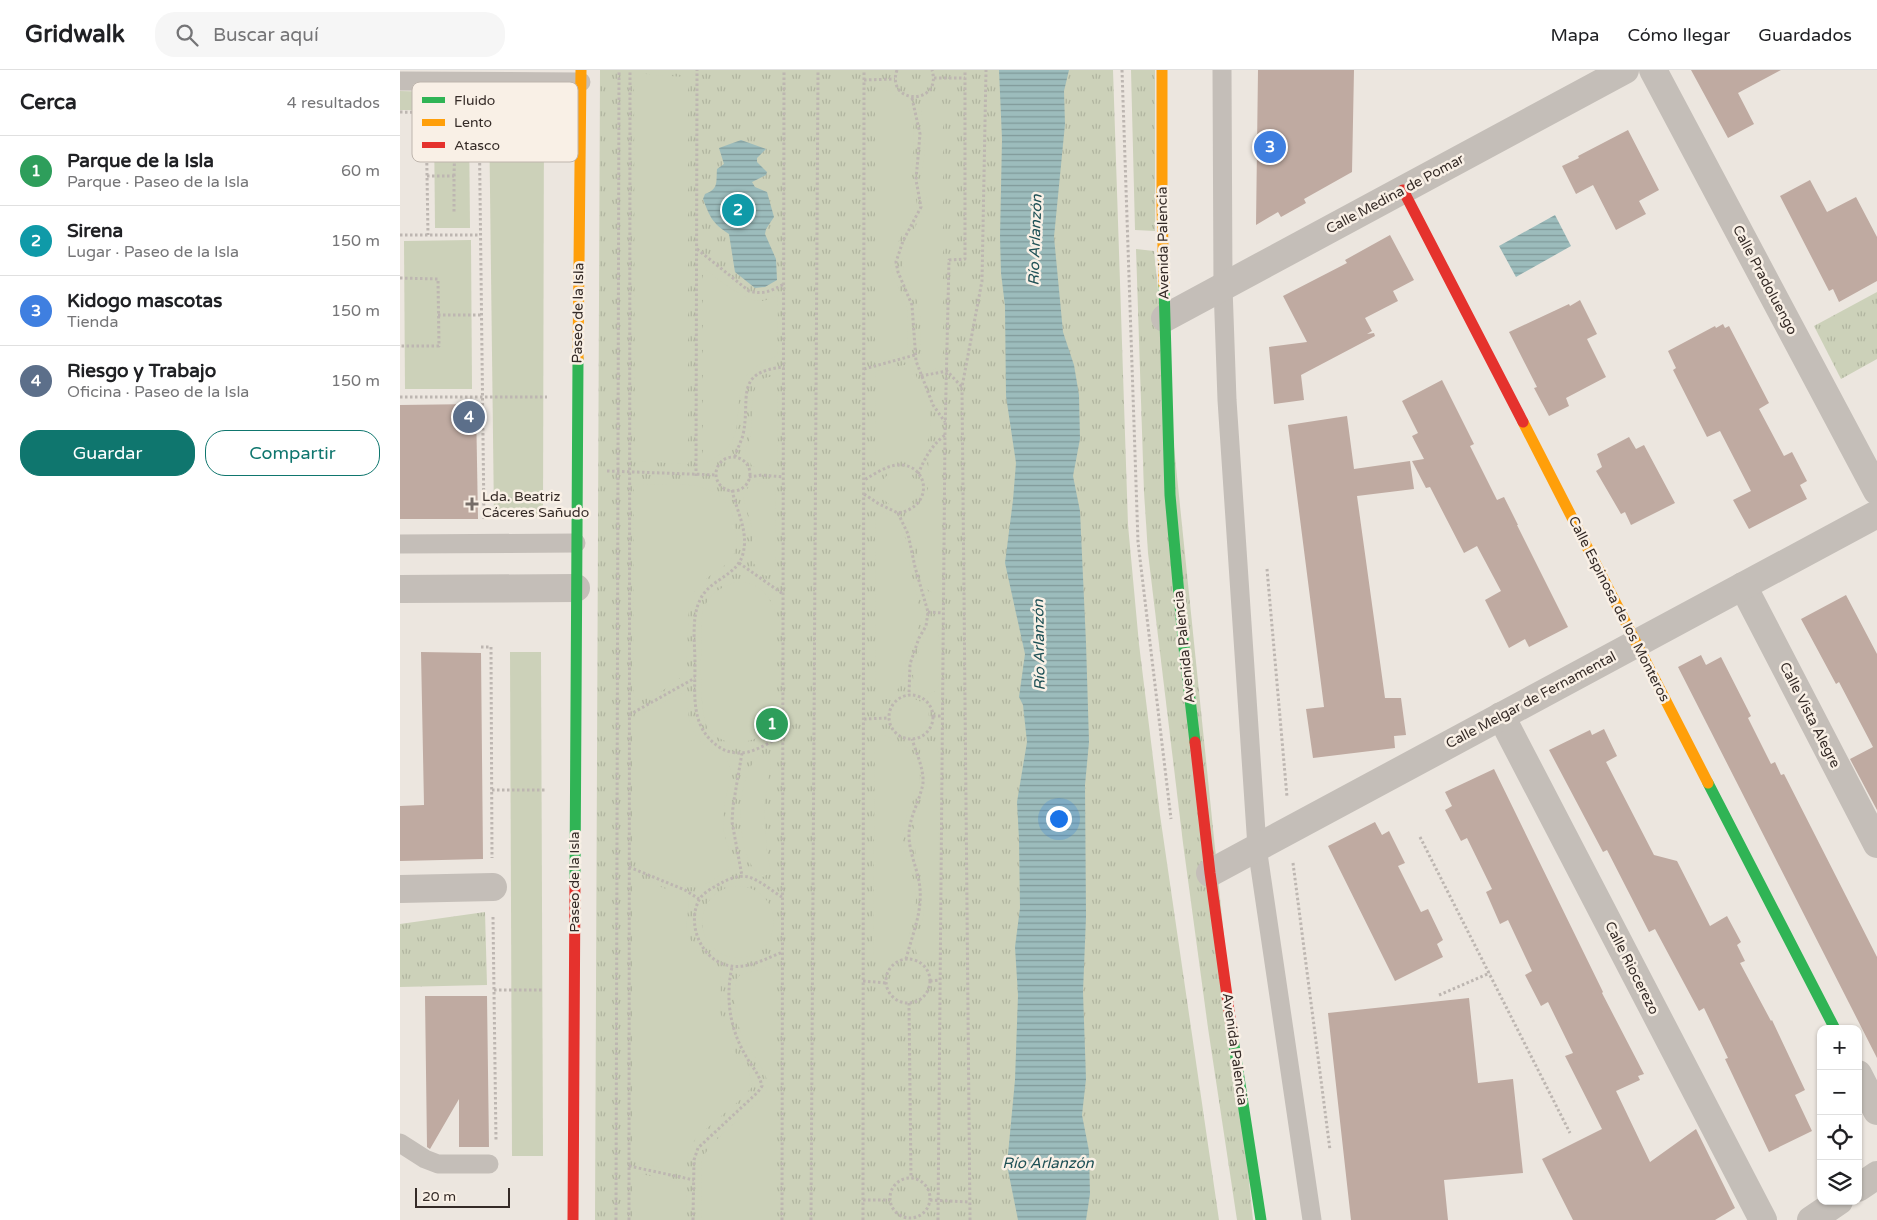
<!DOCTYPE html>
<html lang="es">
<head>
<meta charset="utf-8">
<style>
  body { margin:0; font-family:"Varela Round",sans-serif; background:#f6f6f6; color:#202124 }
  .controls { position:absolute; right:15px; bottom:15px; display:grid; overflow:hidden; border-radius:10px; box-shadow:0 1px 4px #0004 }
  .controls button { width:45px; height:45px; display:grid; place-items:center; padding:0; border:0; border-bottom:1px solid #e0e0e0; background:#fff; color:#202124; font:25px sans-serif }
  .scale { position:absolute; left:15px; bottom:12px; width:95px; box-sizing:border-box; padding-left:5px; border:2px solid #352b27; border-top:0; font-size:14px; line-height:18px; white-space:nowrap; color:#352b27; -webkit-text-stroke:4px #f9f0e6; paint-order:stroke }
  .you { position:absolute; left:658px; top:748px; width:18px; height:18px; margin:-12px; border:4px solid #fff; border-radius:50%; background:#1a73e8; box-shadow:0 0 0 8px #1a73e833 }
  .badge { display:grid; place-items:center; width:32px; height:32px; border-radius:50%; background:#0f766e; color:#fff; font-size:16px; font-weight:700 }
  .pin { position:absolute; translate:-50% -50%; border:2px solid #fff; box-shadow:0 1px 5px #0006 }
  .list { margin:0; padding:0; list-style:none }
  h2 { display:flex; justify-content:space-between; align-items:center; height:65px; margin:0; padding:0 20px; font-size:21px }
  h2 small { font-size:16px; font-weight:400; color:#757577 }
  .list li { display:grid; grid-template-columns:32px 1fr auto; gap:15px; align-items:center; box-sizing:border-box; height:70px; padding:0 20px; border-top:1px solid #e0e0e0 }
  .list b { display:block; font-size:19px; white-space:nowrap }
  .list p { margin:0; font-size:16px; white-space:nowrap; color:#757577 }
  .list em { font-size:16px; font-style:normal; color:#757577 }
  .actions { display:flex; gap:10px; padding:15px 20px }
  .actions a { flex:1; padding:11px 0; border:1px solid #0f766e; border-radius:20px; text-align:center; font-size:18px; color:#0f766e }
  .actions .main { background:#0f766e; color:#fff }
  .icon { flex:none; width:28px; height:28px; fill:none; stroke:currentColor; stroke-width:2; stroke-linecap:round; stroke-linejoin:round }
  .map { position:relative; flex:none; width:1477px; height:1150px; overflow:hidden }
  header { display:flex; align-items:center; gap:30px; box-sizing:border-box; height:70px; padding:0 25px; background:#fff; border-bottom:1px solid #e0e0e0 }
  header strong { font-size:24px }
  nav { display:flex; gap:28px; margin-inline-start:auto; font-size:18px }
  .search { width:350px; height:45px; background:#f6f6f6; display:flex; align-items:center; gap:12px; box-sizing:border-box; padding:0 18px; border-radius:20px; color:#757577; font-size:19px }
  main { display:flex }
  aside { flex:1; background:#fff }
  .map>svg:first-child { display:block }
  .grass { fill:url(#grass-tufts) }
  .garden { fill:#ccd1b9 }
  .water { fill:url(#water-rules) }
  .building { fill:#bfaaa1 }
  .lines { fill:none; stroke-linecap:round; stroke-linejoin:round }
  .path { stroke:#bdb6b1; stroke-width:3; stroke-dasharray:2.5 2.5; stroke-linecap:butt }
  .lane { stroke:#c4beb8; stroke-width:19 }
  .street { stroke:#c4beb8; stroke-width:28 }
  .fast { stroke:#30b455; stroke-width:11 }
  .slow { stroke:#ff9f0a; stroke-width:11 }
  .jam { stroke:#e5322d; stroke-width:11 }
  .poi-dot { fill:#756c67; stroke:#f9f0e6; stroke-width:2 }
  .labels { text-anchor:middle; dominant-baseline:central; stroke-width:5; stroke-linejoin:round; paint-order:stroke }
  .street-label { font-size:14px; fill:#352b27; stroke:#f9f0e6 }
  .poi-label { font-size:14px; fill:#352b27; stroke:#f9f0e6; text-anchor:start }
  .water-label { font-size:15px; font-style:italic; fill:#1e5055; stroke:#f9f0e6 }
  .key { fill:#f9f0e6; stroke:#beb5ad; stroke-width:1 }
  .key-label { font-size:14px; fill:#352b27 }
</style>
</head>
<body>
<header>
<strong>Gridwalk</strong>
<div class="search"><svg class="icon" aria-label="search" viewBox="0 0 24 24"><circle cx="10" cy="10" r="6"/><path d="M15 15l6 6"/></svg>Buscar aquí</div>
<nav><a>Mapa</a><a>Cómo llegar</a><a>Guardados</a></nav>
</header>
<main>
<aside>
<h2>Cerca<small>4 resultados</small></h2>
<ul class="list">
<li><span class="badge" style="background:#2e9e5b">1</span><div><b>Parque de la Isla</b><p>Parque · Paseo de la Isla</p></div><em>60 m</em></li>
<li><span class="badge" style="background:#0f9aa8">2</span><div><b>Sirena</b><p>Lugar · Paseo de la Isla</p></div><em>150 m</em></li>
<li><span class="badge" style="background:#3f7fe0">3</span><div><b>Kidogo mascotas</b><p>Tienda</p></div><em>150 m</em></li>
<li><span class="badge" style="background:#5c6f8a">4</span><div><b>Riesgo y Trabajo</b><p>Oficina · Paseo de la Isla</p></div><em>150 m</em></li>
</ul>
<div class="actions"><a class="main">Guardar</a><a>Compartir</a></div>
</aside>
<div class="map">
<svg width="1477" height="1150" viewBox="0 0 1477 1150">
  <defs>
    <pattern id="grass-tufts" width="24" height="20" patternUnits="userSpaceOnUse" patternTransform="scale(1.25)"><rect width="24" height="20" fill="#ccd1b9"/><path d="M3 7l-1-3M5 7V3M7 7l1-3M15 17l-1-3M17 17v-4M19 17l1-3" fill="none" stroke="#b0b49f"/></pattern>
    <pattern id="water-rules" width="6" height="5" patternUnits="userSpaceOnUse" patternTransform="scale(1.25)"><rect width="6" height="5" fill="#9cbcbc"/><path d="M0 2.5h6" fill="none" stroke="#809999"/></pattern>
  </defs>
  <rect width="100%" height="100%" fill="#ece6df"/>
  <g class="grass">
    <path d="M200 0H713L728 455 739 574 760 745 819 1150H195Z"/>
    <path d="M731 0H755V161L735 160Z"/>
    <path d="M736 179 754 181 853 1150H837L808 958 783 773 748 483 744 422Z"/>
    <path d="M1477 222V289L1441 309 1414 256Z"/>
    <path d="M85 842 87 915 0 917V854Z"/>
  </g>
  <g class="garden">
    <path d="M234 0H242L243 3 250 5 288 7V394L235 391Z"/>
    <path d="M487 20C525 32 511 80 512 110 512 120 517 127 517 137L496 176 490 192 492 202 507 237 508 278 496 287 475 293V22Z"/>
    <path d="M0 21 68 23 69 41 0 40Z"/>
    <path d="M534 26H539L543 35V282L540 297 529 301C516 284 522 264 520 244 518 222 501 208 502 184L527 133 526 127 520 110 525 80 521 35 527 28Z"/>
    <path d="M89 38H144L143 447H94Z"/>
    <path d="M34 51H69L70 158H35Z"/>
    <path d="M71 170 72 319H5L4 171Z"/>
    <path d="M303 197C316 208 345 232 362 231 368 230 373 227 378 225L377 286C344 299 340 311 338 344 337 352 337 361 334 367 329 381 314 388 303 395Z"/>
    <path d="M504 295 513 297 530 344 531 355 530 364 522 384 513 392 493 391 475 395 476 301Z"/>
    <path d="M370 307 377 315 378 390 375 394 361 399 352 396 345 382C347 376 350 369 351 363 354 346 346 309 370 307Z"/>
    <path d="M536 379 542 383 540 516 535 523C517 520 519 492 517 478 515 469 510 461 508 452 515 440 527 435 528 419 530 407 524 386 536 379Z"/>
    <circle cx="499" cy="419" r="18"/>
    <path d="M365 412 372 415 375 420 376 499 372 504 367 506 359 502 352 490V457L343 427 345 421 350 416Z"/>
    <path d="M234 415C272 415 327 404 335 456 337 468 338 481 329 492 326 495 320 498 316 501 304 510 296 518 289 531L286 603C275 613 253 629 238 630L235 627 233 619Z"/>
    <path d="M484 442 495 448 500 455 507 473 511 504 522 548 510 579 500 615 496 622 487 629H476L475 447 478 443Z"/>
    <path d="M336 512C358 512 369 523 376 544V647C370 662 359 669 344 672 333 675 317 670 309 660 297 644 302 569 302 545 307 525 317 519 336 512Z"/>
    <path d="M532 560 537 562C543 573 543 608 537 619 535 622 531 624 527 623 501 622 519 581 524 567L527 563Z"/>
    <path d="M110 582H141L143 1086H112Z"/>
    <path d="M281 623 285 624C291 648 285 660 308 678 314 683 323 685 327 691 337 708 324 722 324 739 324 747 323 755 324 762 326 774 333 784 330 796 321 806 303 819 289 817L242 798 237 794 233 782V651L237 646Z"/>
    <circle cx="511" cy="647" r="18"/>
    <path d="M477 665 487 666 509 679C514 686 520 698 520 707 520 720 511 732 507 744 505 751 504 759 503 766 502 787 516 806 516 826 516 849 506 893 479 896L476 892 473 882 475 668Z"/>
    <path d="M531 671 536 673 540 688 537 885 534 889 528 891 517 884 514 876C523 855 527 835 523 812 519 793 512 776 514 756 516 740 528 724 527 708 527 696 519 687 520 674Z"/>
    <path d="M363 684 370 688 371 693 364 737 367 782 371 802 363 807C334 793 333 697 363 684Z"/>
    <path d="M236 807 286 827 289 831 286 857 289 867 297 881 319 901 321 906 320 942 335 982 344 998 349 1003 353 1016 340 1030 298 1066 291 1075 283 1102 269 1101 238 1091 234 1088 232 1081V816Z"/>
    <circle cx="338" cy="852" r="36"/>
    <path d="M372 896 374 899V1150H301L302 1089 310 1076 364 1025C377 1009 350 984 343 968 337 953 334 939 335 923 335 916 335 910 340 905Z"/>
    <path d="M241 1104 281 1112C289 1122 286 1138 286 1150H232V1112L234 1108Z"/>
  </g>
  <g class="water">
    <path d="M599 0H669L664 21 665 54 654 167 663 262 674 295 679 325 680 369 673 406 680 441 686 573 689 672 685 715 686 847 683 922 686 1009 682 1045 689 1081 690 1124 686 1150H618L607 1095 615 1010 618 925 615 877 620 838 619 769 617 732 627 672 623 635 619 627 625 584 605 493 613 430 616 393 606 326 605 236 601 203 600 167 602 69Z"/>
    <path d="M341 70 366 79 357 88V92L367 102 366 105 352 112 355 117 367 122 374 147 366 159 365 164 376 189 377 210 365 217 355 218 335 202 329 164C312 153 310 147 303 129L305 124C319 119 316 112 317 99L324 94 319 78Z"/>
    <path d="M1155 145 1171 176 1116 207 1099 176Z"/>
  </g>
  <g class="building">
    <path d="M858 0H954L952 102 904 129 906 133 881 147 878 142 856 155Z"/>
    <path d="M1291 0H1381L1338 23 1354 54 1328 68Z"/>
    <path d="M1228 60 1259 120 1239 131 1246 144 1216 160 1193 115 1176 124 1162 96 1179 88 1178 86Z"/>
    <path d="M1410 110 1427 142 1456 127 1477 167V211L1439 232 1433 219 1429 221 1380 126Z"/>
    <path d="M990 165 1014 210 993 221 998 231 965 248 972 261 967 264 974 263 975 266 901 305 904 330 874 334 869 277 907 272 883 226 947 193 945 190Z"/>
    <path d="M1180 230 1197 264 1187 269 1206 307 1166 328 1169 336 1149 346 1134 318 1137 317 1109 262 1169 234 1170 236Z"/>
    <path d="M1323 254 1325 258 1329 256 1369 333 1359 339 1384 386 1392 382 1407 411 1400 415 1407 429 1349 459 1333 430 1351 421 1320 361 1307 367 1273 300 1276 298 1268 281 1315 256 1316 258Z"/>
    <path d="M1042 310 1074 374 1070 376 1097 430 1104 427 1118 455H1117L1168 557 1129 577 1125 569 1109 578 1085 530 1101 521 1077 476 1064 483 1030 417 1026 418 1012 391 1024 389 1012 366 1018 363 1002 331Z"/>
    <path d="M76 334 78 449H0V335Z"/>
    <path d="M947 346 954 399 1010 391 1014 419 957 426 985 628H1001L1006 665 994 666 995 678 913 688 906 639 924 637 888 355Z"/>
    <path d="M1229 367 1236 379 1244 375 1275 433 1231 455 1225 442 1221 444 1196 401 1202 397 1197 384Z"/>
    <path d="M1446 525 1477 584V740L1450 689 1473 677 1439 612 1436 614 1401 549Z"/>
    <path d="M21 582 81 583 83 789 0 791V736L24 735Z"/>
    <path d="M1301 585 1306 595 1321 587 1351 646 1348 648 1371 694 1375 692 1381 705 1384 704 1477 887V988L1278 597Z"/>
    <path d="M1204 659 1217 686 1206 692 1254 785 1277 791 1310 856 1327 846 1341 872 1337 875 1345 891 1340 893 1371 951 1372 950 1405 1020 1395 1025 1412 1061 1369 1082 1325 989 1328 988 1304 938 1299 941 1255 859 1249 862 1207 780 1203 782 1149 680 1190 660 1192 665Z"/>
    <path d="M1094 699 1203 922 1202 923 1244 1004 1238 1006 1240 1010 1216 1021 1250 1092 1296 1059 1335 1138 1315 1150H1173L1142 1089 1202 1059 1165 986 1173 983 1148 932 1141 936 1125 905 1132 901 1108 850 1100 854 1086 822 1092 819 1067 768 1061 771 1045 740 1052 736 1045 722Z"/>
    <path d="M975 752 982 765 989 761 1005 793 998 796 1021 842 1028 839 1043 870 1037 874 1043 887 995 911 928 776Z"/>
    <path d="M25 926H87L89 1077H59V1029L30 1079 27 1077Z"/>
    <path d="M1069 928 1078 1013 1113 1009 1123 1103 1044 1110 1048 1150H951L928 943Z"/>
  </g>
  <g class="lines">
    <g class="path">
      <path d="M497 0C485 35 543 36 532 0"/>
      <path d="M722 0 738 472 771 749"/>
      <path d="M534 8H565"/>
      <path d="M464 10 495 9"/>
      <path d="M512 28 520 64 516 110 521 137 503 171 496 192 498 202 512 235 516 291 533 335 545 352"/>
      <path d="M79 38 84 449"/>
      <path d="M0 42 79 44"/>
      <path d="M26 43 28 165"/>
      <path d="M27 106H54V142"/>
      <path d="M54 106 55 69"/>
      <path d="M0 165H80"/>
      <path d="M297 179 349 221C363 225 371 221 384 214"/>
      <path d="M0 208 38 209 39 276H0"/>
      <path d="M38 245H81"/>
      <path d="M464 299 515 285"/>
      <path d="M521 306 547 301 562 317"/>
      <path d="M0 327H147"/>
      <path d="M335 387C337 379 341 372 343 365 351 328 333 302 384 297"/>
      <circle cx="333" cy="404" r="17"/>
      <path d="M207 401 317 405"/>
      <path d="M518 404C525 388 531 376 545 365"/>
      <path d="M296 406 297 0"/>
      <path d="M349 407 362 405 383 407"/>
      <path d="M332 420C337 443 350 463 342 487 334 507 309 510 300 530 291 548 295 574 295 594 295 626 290 657 319 677 328 683 338 684 348 682 360 679 372 671 383 665"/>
      <path d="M464 424 479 434 498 443C534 437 529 396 501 395 488 394 475 404 464 410"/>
      <path d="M84 428 148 429"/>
      <path d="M498 443 508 464 515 497 528 542 526 556 519 568 510 594 509 625"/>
      <path d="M339 493 383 524"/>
      <path d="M867 499 887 727"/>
      <path d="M528 542 543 543"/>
      <path d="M81 577H91L92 788"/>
      <circle cx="511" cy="647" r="22"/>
      <path d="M229 645 295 608"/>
      <path d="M533 646H542"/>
      <path d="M464 649 488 648"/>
      <path d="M342 683 333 736 332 752 342 806"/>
      <path d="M92 720H146"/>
      <path d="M1020 767 1170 1063"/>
      <path d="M893 793 930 1080"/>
      <path d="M229 797 285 820 299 829"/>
      <path d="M382 827C372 821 361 811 349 807 341 805 331 808 323 812 316 816 303 822 299 830 286 855 302 892 331 896 348 899 367 888 383 882"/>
      <path d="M93 847 96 1071"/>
      <circle cx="508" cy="911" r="22"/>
      <path d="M506 889C513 862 524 839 519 811 516 796 509 781 509 765 509 747 520 731 523 713 524 699 516 682 512 669"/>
      <path d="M463 911 486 913"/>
      <path d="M530 911 540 910"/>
      <path d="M94 920H143"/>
      <path d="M1039 925 1090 903"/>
      <path d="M509 933 511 1108"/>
      <path d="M229 1096 294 1110"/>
      <circle cx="510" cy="1128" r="20"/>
      <path d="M463 1130H489"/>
      <path d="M530 1130 569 1132"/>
      <path d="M216 1150 219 0"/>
      <path d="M229 1150 230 0"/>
      <path d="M293 1150 294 1090 298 1078 358 1022 362 1016C359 1004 353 998 347 988 330 960 325 929 332 897"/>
      <path d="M382 1150 384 0"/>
      <path d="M411 1150 418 0"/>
      <path d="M463 1150 464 0"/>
      <path d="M538 1150 545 364 549 190 565 189V0"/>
      <path d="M570 1150 562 317 582 211 586 0"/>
    </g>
    <g class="lane">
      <path d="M822 0 823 217 827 330 857 777 912 1150"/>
      <path d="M0 11 181 12"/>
      <path d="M0 474 176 473"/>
      <path d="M0 1073 25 1089 38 1094H89"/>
    </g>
    <g class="street">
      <path d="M1253 0 1477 421"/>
      <path d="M765 248 1225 0"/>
      <path d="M1343 516 1477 774"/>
      <path d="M0 519 176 518"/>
      <path d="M1101 646 1363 1150"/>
      <path d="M810 803 1477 444"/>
      <path d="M0 819 93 817"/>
      <path d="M1458 1004 1477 1041"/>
      <path d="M1458 1118 1477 1105"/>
      <path d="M1411 1150 1439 1131"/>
    </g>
    <g class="fast">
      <path d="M764 215 770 425 783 569 795 672"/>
      <path d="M1308 713 1435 959"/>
      <path d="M175 810 178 289"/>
      <path d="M832 962 861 1150"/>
    </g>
    <g class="slow">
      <path d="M762 0V137L764 215"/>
      <path d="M178 289 181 0"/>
      <path d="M1123 352 1308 713"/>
    </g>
    <g class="jam">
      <path d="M1003 120 1123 352"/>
      <path d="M795 672 810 803 832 962"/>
      <path d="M173 1150 175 810"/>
    </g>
  </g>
  <path class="poi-dot" d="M69.5 426.5h5v5h5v5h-5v5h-5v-5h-5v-5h5z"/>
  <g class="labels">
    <g class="street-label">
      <text transform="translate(995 124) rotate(-28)">Calle Medina de Pomar</text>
      <text transform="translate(763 173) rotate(-91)">Avenida Palencia</text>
      <text transform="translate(1365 210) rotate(62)">Calle Pradoluengo</text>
      <text transform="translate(178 243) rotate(-89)">Paseo de la Isla</text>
      <text transform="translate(1219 539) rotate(63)">Calle Espinosa de los Monteros</text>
      <text transform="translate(784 577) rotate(-96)">Avenida Palencia</text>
      <text transform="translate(1131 630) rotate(-28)">Calle Melgar de Fernamental</text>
      <text transform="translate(1410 645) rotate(63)">Calle Vista Alegre</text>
      <text transform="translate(174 812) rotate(-90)">Paseo de la Isla</text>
      <text transform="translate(1232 898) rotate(63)">Calle Riocerezo</text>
      <text transform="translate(835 979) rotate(82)">Avenida Palencia</text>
    </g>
    <g class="poi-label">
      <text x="82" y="426">Lda. Beatriz<tspan x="82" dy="16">Cáceres Sañudo</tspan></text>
    </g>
    <g class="water-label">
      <text transform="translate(635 170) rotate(-88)">Río Arlanzón</text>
      <text transform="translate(639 575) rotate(-91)">Río Arlanzón</text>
      <text x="648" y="1093">Río Arlanzón</text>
    </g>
  </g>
  <rect x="12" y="12" width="166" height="80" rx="8" class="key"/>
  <rect x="22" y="27" width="23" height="6" fill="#30b455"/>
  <rect x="22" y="49" width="23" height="7" fill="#ff9f0a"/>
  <rect x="22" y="72" width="23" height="6" fill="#e5322d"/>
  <g class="key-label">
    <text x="54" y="35">Fluido</text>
    <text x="54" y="57">Lento</text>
    <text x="54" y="80">Atasco</text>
  </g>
</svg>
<div class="controls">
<button>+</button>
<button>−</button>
<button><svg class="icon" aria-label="locate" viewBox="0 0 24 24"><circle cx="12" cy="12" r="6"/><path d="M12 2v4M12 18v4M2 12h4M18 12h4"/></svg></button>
<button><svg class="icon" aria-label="layers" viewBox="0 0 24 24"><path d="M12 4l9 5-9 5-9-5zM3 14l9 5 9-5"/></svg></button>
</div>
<div class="scale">20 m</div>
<div class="you"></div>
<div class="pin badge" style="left:372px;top:654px;background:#2e9e5b">1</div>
<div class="pin badge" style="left:338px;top:140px;background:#0f9aa8">2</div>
<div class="pin badge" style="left:870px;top:77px;background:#3f7fe0">3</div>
<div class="pin badge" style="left:69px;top:347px;background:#5c6f8a">4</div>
</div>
</main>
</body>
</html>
